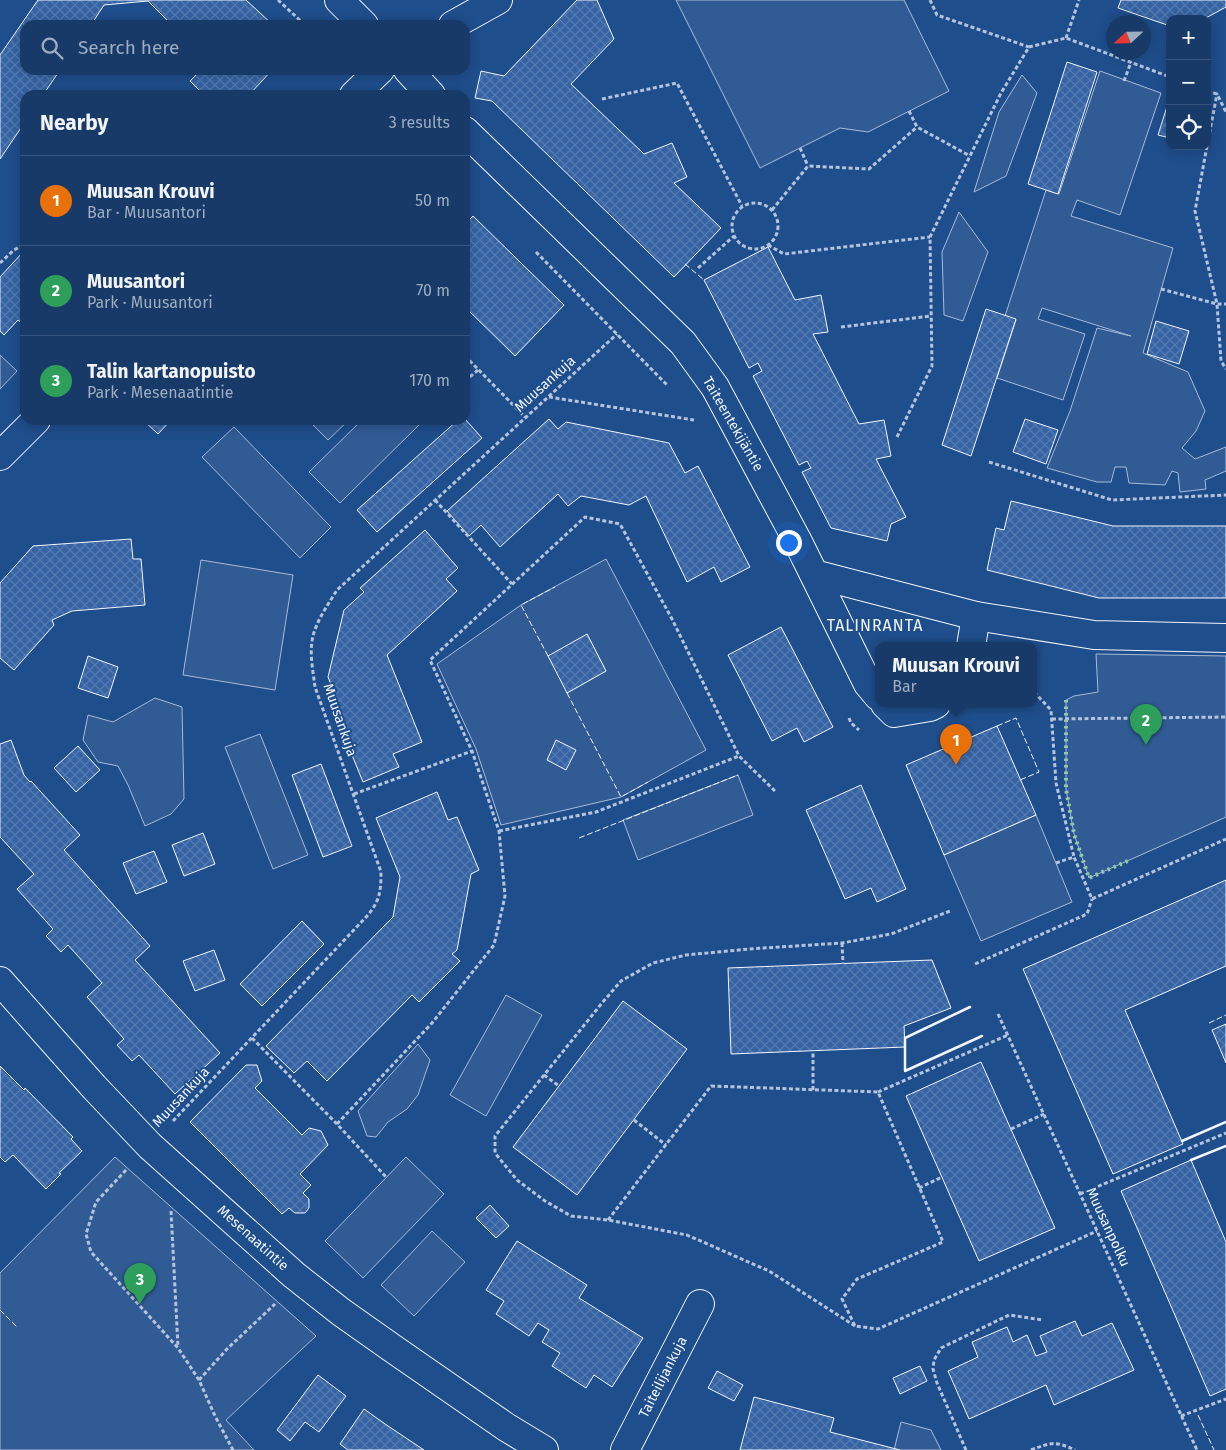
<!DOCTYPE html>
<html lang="en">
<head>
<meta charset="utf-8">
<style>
  body { margin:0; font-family:"Fira Sans",sans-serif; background:#20416f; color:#f1f3f6 }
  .controls { position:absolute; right:15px; top:15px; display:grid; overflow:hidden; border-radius:10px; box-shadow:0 2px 12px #0003 }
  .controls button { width:45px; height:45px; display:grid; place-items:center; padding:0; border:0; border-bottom:1px solid #36547d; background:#173a69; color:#f1f3f6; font:25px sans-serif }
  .compass { position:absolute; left:1106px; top:15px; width:45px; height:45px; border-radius:50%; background:#173a69; box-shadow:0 2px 12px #0003; rotate:248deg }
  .you { position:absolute; left:788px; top:542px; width:18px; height:18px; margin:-12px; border:4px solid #fff; border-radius:50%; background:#1a73e8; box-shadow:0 0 0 8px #1a73e833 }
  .badge { display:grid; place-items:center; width:32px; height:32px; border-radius:50%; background:#e797bd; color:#fff; font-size:16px; font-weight:700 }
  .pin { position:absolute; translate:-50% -41px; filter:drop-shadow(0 1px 2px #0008) }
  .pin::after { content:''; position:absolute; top:26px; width:18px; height:15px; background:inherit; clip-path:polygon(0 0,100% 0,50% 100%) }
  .popup { position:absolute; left:875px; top:642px; width:162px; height:65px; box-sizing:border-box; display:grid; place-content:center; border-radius:10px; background:#173a69; filter:drop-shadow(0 1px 4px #0005); font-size:16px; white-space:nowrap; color:#9eadc0 }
  .popup b { font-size:19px; color:#f1f3f6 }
  .popup::after { content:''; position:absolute; left:50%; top:100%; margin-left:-10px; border:10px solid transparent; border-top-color:#173a69 }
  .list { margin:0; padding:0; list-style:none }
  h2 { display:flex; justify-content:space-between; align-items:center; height:65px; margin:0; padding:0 20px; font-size:21px }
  h2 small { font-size:16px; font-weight:400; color:#9eadc0 }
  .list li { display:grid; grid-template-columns:32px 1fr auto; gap:15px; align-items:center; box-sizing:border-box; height:90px; padding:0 20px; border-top:1px solid #36547d }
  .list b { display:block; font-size:19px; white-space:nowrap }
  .list p { margin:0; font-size:16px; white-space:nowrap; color:#9eadc0 }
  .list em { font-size:16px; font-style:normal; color:#9eadc0 }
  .icon { flex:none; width:28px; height:28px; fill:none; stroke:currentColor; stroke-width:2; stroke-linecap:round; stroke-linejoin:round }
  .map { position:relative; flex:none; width:1226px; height:1450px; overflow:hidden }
  .search { position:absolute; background:#173a69; box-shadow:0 2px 12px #0003; left:20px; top:20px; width:450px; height:55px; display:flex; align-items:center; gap:12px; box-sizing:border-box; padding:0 18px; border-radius:15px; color:#9eadc0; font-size:19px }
  .panel { position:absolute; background:#173a69; box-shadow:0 2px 12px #0003; left:20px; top:90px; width:450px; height:335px; border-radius:15px }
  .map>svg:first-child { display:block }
  .built { fill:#305b95; stroke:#a8bbd7; fill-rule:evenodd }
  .building { fill:url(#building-cross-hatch); stroke:#f2f6ff }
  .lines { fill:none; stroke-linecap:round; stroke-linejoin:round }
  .minor-casing { stroke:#f2f6ff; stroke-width:30 }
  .path { stroke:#b3c4dc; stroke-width:3; stroke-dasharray:4 2.5; stroke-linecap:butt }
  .minor { stroke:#1f4e8c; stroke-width:28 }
  .hedge { stroke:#97c8a6; stroke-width:4; stroke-dasharray:2.5 4; stroke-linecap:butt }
  .fence { stroke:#f2f6ff; stroke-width:1; stroke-dasharray:6 2.5; stroke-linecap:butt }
  .wall { stroke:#f2f6ff; stroke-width:2.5 }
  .labels { text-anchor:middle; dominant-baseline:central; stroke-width:4; stroke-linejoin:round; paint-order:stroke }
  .street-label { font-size:14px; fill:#f2f6ff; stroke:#1f4e8c }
  .quarter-label { font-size:16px; letter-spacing:1px; fill:#f2f6ff; stroke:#1f4e8c }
</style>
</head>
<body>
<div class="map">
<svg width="1226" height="1450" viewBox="0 0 1226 1450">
  <defs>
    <pattern id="building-cross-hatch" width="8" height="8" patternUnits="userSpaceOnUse" patternTransform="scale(1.25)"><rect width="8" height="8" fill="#3563a3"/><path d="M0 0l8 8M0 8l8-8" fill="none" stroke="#537ab1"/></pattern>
  </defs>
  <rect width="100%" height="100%" fill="#1f4e8c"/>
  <g class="built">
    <path d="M676 0H904L949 91 868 132 840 128 760 168Z"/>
    <path d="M1100 71 1161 93 1120 215 1077 200 1071 216 1173 248 1143 353 1188 372 1205 411 1196 431 1182 448 1195 459 1226 447V471L1205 480 1206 489 1180 492 1178 473 1172 471 1165 485 1129 483 1126 467H1115L1111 482H1097L1047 468 1070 411 1097 328 1131 336 1042 308 1038 319 1085 334 1063 400 997 378 1016 320 1005 316 1046 190 1059 194Z"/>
    <path d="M1022 75 1037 93 1006 176 974 192 999 112Z"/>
    <path d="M959 212 988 252 963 321 944 315 942 252Z"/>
    <path d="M0 355 17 371 0 389Z"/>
    <path d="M308 420H349L328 440Z"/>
    <path d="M362 420H424L340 503 309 472Z"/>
    <path d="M234 427 331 527 300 558 202 457Z"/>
    <path d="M606 559 706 750 621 797 501 825 476 749 437 664 521 605ZM587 634 606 671 567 693Z"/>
    <path d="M201 560 293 575 275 690 183 675Z"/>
    <path d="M1096 654 1226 656V817L1089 878 1074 834 1066 789V700L1074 696 1098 692Z"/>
    <path d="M155 698 182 707 184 799 171 814 145 826 128 785 118 766 98 762 83 740 88 715 113 722Z"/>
    <path d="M260 734 308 855 273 869 225 747Z"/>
    <path d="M738 775 753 815 638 860 623 820Z"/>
    <path d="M1036 815 1072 902 981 941 944 855Z"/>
    <path d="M506 995 542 1015 486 1116 450 1095Z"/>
    <path d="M418 1044 430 1060 418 1095 407 1109 388 1122 376 1137 367 1136 358 1111Z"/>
    <path d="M115 1157 316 1336 226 1420 254 1450H0V1273Z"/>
    <path d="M406 1157 444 1194 363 1278 325 1241Z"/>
    <path d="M432 1231 465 1262 414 1316 381 1285Z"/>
    <path d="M901 1422 931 1430 941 1450H894Z"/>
  </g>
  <g class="building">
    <path d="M38 0H246L273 25H172L148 1 104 5 91 25H25V70H60L43 95H25V122L0 159V55Z"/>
    <path d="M577 0H597L614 39 571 84 644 154 672 143 687 177 674 183 721 228 674 277 492 101 475 98 481 71 504 76Z"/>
    <path d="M1121 0H1226V7L1204 19H1170V26L1118 8Z"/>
    <path d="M1067 62 1097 72 1058 194 1028 184Z"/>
    <path d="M201 70H272L249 95H204L190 81Z"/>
    <path d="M1170 97V138L1158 135Z"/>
    <path d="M473 216 564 305 515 356 465 307V224Z"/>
    <path d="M768 247 795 300 821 295 828 332 813 334 859 424 884 420 891 456 876 459 906 517 891 524 887 541 831 528 802 472 811 468 807 461 799 465 753 376 762 371 758 363 749 368 704 280Z"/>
    <path d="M23 252 25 253V326L18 320 4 335 0 331V277Z"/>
    <path d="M986 309 1016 319 971 456 942 445Z"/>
    <path d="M1156 321 1189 331 1179 364 1147 354Z"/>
    <path d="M465 419 482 438 377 532 357 510 458 420H465Z"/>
    <path d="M549 419 558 429 566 422 669 443 685 473 698 466 750 567 721 582 714 567 687 582 646 496 629 505 581 496 568 506 558 494 500 547 481 525 469 536 447 511Z"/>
    <path d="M1025 419 1058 430 1046 464 1013 452Z"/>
    <path d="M143 420H171L158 434Z"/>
    <path d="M1011 501 1113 526H1226V598H1099L987 570 996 528 1004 530Z"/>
    <path d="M425 530 458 568 446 579 457 591 387 655 422 742 393 754 399 767 363 782 332 706 338 703 328 677 344 610 364 592 360 588Z"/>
    <path d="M131 539 133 559H141L145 605 72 611 52 620 54 625 14 670 0 658V583L33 546Z"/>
    <path d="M781 627 833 727 804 742 797 728 772 741 728 655Z"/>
    <path d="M587 634 606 671 567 693 548 656Z"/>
    <path d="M88 656 118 667 108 698 78 688Z"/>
    <path d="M997 726 1036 815 944 855 906 765Z"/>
    <path d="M11 740 24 775 30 782 31 781 80 835 64 850 150 946 135 960 220 1053 175 1094 139 1055 132 1061 117 1045 124 1039 87 997 102 983 68 945 61 952 46 936 53 929 17 889 34 874 0 837V744Z"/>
    <path d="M556 740 576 750 566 770 547 760Z"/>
    <path d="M78 746 100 770 76 792 54 768Z"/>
    <path d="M321 764 352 846 323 857 292 775Z"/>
    <path d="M861 785 906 889 877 902 871 888 845 899 806 810Z"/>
    <path d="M437 792 448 820 457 817 479 870 471 874 457 950 452 954 460 961 419 1002 412 995 327 1081 307 1061 294 1073 266 1046 393 917 400 877 376 818Z"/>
    <path d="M203 833 215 864 184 876 172 845Z"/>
    <path d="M154 851 167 882 136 894 123 863Z"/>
    <path d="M1226 880V966L1125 1010 1183 1144 1113 1174 1023 969Z"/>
    <path d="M302 921 324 944 262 1006 240 984Z"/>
    <path d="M214 950 225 980 195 991 183 961Z"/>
    <path d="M932 960 951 1008 904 1026 905 1047 731 1054 728 968Z"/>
    <path d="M623 1001 687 1049 577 1195 513 1147Z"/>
    <path d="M1226 1024V1063L1212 1030Z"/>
    <path d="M981 1062 1055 1228 979 1261 906 1096Z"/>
    <path d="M246 1065H257L262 1081 255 1088 302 1135 309 1128 321 1131 328 1145 300 1174 311 1185 303 1193 309 1199V1208L305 1213H295L289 1208 282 1214 190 1122Z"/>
    <path d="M0 1066 24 1090 25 1088 73 1137 71 1139 82 1151 59 1173 61 1174 46 1189 13 1155 5 1162 0 1157Z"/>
    <path d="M1191 1160 1226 1242V1389L1210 1396 1121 1191Z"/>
    <path d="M490 1205 509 1226 496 1238 476 1218Z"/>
    <path d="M517 1241 587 1285 579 1298 643 1338 612 1387 594 1375 586 1388 552 1366 560 1353 542 1342 549 1330 538 1323 529 1336 496 1314 504 1301 486 1290Z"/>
    <path d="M1075 1321 1082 1336 1112 1323 1134 1370 1054 1405 1046 1385 969 1419 948 1371 978 1357 972 1342 1007 1327 1013 1342 1027 1335 1036 1356 1047 1352 1040 1336Z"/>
    <path d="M920 1366 927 1381 900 1394 893 1378Z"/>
    <path d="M717 1371 743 1385 734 1401 708 1388Z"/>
    <path d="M318 1375 346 1396 319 1432 305 1422 290 1441 277 1430Z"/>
    <path d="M754 1397 834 1418 830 1432 900 1450H740Z"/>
    <path d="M364 1409 388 1426 424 1450H348L340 1444Z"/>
  </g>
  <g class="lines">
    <g class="minor-casing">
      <g id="minor">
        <path d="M339 0 364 25"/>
        <path d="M453 25 498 0"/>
        <path d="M408 70 431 95"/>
        <path d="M354 95 380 70"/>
        <path d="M465 131 683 343 715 387 797 540 868 684 878 696"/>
        <path d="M0 456 36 420"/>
        <path d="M814 574 976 616 1094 635 1226 638"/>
        <path d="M971 646 976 616"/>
        <path d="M885 704 894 713 930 707 936 704"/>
        <path d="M0 981 94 1087 150 1146 294 1275 341 1312 392 1348 506 1427 544 1450"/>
        <path d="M625 1450 700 1304"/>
      </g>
    </g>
    <g class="path">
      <path d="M278 0 305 25"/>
      <path d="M930 0 937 15 1029 47"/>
      <path d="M1066 38 1079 0"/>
      <path d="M1124 81 1131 62"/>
      <path d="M1207 91 1217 94 1226 112"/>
      <path d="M602 99 677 83 742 206"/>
      <path d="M909 111 917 127 970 156"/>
      <path d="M1207 146 1195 211 1217 304 1221 361 1226 369"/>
      <path d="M1207 146 1217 94"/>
      <path d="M800 148 808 166"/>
      <circle cx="755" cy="226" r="23"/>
      <path d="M772 210 808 166 869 169 917 127"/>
      <path d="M768 245 784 254 930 237"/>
      <path d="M536 252 668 386"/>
      <path d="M0 263 14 250 25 244"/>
      <path d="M698 268 734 236"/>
      <path d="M1161 289 1217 304H1226"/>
      <path d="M841 327 931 316"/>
      <path d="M465 356 525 417"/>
      <path d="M465 381 478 370"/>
      <path d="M549 397 694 420"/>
      <path d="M222 421V420"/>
      <path d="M897 437 932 366 930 237 1001 93 1029 47 1066 38 1170 77"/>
      <path d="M989 462 1112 500 1226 495"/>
      <path d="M435 500 512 584"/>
      <path d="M1034 692 1051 710 1056 783 1074 857"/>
      <path d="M849 718 851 723 859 730"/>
      <path d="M1052 719 1226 717"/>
      <path d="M354 794 472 751"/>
      <path d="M499 831 596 812 739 756"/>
      <path d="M1056 863 1074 857 1092 899 1226 839"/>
      <path d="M842 943 843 964"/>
      <path d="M975 964 1087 914 1092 899"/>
      <path d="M998 1014 1197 1450"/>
      <path d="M252 1038 337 1124 386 1177"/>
      <path d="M544 1075 559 1086"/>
      <path d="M813 1090V1051"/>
      <path d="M878 1092 1008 1035"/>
      <path d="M634 1120 666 1145"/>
      <path d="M173 1121 368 915C380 900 381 891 381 872L315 687C313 671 309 652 313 636 317 620 329 603 337 590L617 334"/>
      <path d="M337 1124 432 1023 494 945 505 896 499 831 472 751 430 660 585 517 620 524 672 619 739 756 776 792"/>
      <path d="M1011 1129 1044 1114"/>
      <path d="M126 1170 96 1202 86 1234 91 1252 178 1348 199 1380 215 1416 233 1450"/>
      <path d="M919 1188 942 1177"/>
      <path d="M1080 1194 1226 1133"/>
      <path d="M171 1211 178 1347"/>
      <path d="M608 1220 711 1086 878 1092 943 1242 857 1279 842 1299 855 1326 878 1329 1097 1231"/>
      <path d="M855 1326 769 1271 687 1235 608 1220 571 1216 545 1201 517 1180 495 1153V1136L602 1003 621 981 653 963 686 955 749 949 842 943 891 934 950 911"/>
      <path d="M199 1380 227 1349 275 1304"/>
      <path d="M1181 1416 1226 1399"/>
      <path d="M966 1450 937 1383 933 1369 934 1360 941 1348 1009 1315 1043 1320"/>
      <path d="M1031 1450C1052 1442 1055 1441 1075 1450"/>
    </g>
    <use href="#minor" class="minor"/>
    <path class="hedge" d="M1066 700V789L1074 834 1089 878 1130 860"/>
    <g class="fence">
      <path d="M685 264 704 280"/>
      <path d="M548 656 521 605 555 587"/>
      <path d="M567 693 621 797 648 782"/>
      <path d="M997 726 1016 718 1039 772 1020 780"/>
      <path d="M579 838 738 775"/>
      <path d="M1209 1023 1226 1015"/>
      <path d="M0 1310 18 1328"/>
      <path d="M1198 1415 1214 1450"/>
    </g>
    <g class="wall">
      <path d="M970 1007 905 1038V1071L982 1036"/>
      <path d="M1182 1141 1226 1122"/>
      <path d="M1191 1160 1226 1146"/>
    </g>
  </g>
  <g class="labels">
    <g class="street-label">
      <text transform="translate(545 384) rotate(-42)">Muusankuja</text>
      <text transform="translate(733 424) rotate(60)">Taiteentekijäntie</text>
      <text transform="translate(340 720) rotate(71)">Muusankuja</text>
      <text transform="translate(181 1097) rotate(-47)">Muusankuja</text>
      <text transform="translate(1108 1227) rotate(65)">Muusanpolku</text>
      <text transform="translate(253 1238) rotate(42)">Mesenaatintie</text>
      <text transform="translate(663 1377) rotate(-63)">Taiteilijankuja</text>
    </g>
    <g class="quarter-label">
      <text x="875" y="625">TALINRANTA</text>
    </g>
  </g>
</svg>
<div class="controls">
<button>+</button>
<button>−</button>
<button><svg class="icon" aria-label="locate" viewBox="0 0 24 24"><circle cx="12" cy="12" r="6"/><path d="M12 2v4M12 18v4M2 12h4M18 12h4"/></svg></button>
</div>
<svg class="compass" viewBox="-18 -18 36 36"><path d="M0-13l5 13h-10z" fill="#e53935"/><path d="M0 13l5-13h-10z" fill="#9eadc0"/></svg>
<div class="you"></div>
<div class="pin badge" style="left:956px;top:765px;background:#e8710a">1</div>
<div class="popup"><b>Muusan Krouvi</b>Bar</div>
<div class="pin badge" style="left:1146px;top:745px;background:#2e9e5b">2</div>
<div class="pin badge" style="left:140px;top:1304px;background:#2e9e5b">3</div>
<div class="search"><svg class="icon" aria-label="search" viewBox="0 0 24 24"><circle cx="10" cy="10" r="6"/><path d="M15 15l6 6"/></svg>Search here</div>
<section class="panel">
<h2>Nearby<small>3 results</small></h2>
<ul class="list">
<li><span class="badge" style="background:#e8710a">1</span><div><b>Muusan Krouvi</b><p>Bar · Muusantori</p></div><em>50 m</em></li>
<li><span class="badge" style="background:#2e9e5b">2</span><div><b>Muusantori</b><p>Park · Muusantori</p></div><em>70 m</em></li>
<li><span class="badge" style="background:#2e9e5b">3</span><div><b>Talin kartanopuisto</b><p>Park · Mesenaatintie</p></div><em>170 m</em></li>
</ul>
</section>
</div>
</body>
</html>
